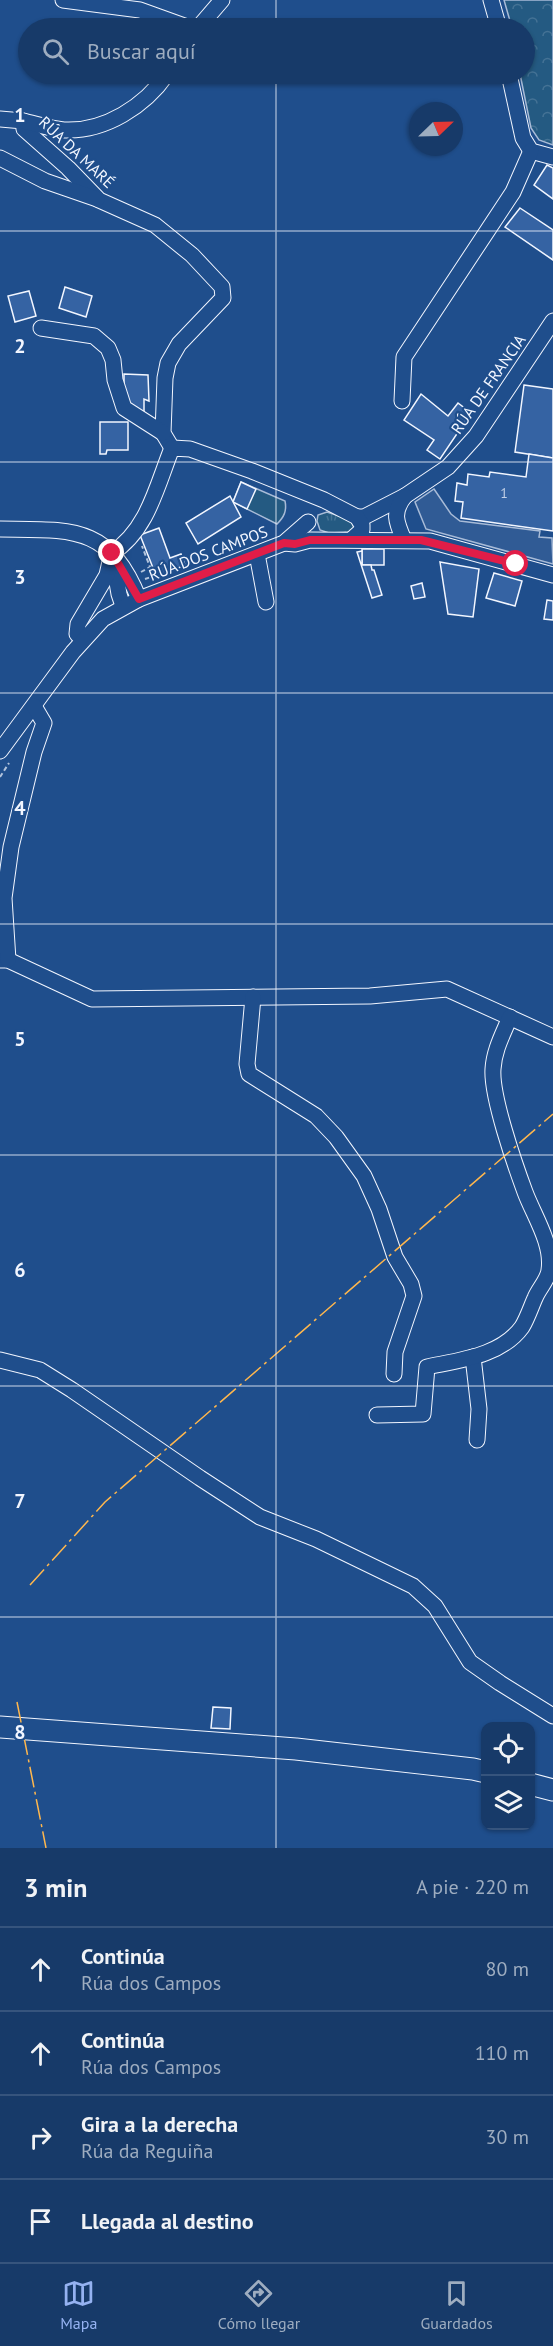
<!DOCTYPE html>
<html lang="es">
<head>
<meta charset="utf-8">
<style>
  body { margin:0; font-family:"PT Sans",sans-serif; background:#244571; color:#f1f3f6 }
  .controls { position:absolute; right:18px; bottom:18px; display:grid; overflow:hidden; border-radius:12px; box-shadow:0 2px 4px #0004 }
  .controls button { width:54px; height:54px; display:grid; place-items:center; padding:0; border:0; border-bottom:2px solid #36547d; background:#173a69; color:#f1f3f6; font:30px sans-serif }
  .compass { position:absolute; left:409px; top:102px; width:54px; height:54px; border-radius:50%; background:#173a69; box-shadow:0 2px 4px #0004; rotate:67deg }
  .stop { position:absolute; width:18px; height:18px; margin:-14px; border:4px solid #e11d48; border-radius:50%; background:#fff }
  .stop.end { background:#e11d48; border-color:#fff; box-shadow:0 2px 6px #0008 }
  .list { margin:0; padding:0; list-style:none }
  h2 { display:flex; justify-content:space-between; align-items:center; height:78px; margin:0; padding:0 24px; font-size:26px }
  h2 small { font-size:20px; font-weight:400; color:#9eadc0 }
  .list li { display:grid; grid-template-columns:39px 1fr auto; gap:18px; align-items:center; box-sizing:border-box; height:84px; padding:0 24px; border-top:2px solid #36547d }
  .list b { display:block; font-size:22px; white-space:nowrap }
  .list p { margin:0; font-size:20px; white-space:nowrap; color:#9eadc0 }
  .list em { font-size:20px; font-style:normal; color:#9eadc0 }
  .icon { flex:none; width:33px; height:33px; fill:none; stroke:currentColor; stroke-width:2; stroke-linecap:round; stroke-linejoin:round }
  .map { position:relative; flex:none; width:553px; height:1848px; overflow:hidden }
  .search { position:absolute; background:#173a69; box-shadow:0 2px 4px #0004; left:18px; right:18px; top:18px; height:66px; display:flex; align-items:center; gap:15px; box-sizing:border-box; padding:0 21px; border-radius:33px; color:#9eadc0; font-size:22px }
  .sheet { height:414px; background:#173a69 }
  nav { display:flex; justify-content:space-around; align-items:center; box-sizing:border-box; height:84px; border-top:2px solid #36547d; background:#173a69; font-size:16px; color:#9eadc0 }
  nav a { display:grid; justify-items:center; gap:3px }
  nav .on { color:#95b2f1 }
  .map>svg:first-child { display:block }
  .grass { fill:url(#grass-tufts); stroke:#a8bbd7; stroke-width:1.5 }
  .park { fill:url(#park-crowns); stroke:#a8bbd7; stroke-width:1.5 }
  .pitch { fill:#245a82; stroke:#a8bbd7; stroke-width:1.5 }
  .parking { fill:#305b95; stroke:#a8bbd7; stroke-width:1.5 }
  .building { fill:#3563a3; stroke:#f2f6ff; stroke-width:1.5 }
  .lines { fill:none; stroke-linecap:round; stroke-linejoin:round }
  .minor-casing { stroke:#f2f6ff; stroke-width:17 }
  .highway-casing { stroke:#f2f6ff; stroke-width:23 }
  .path { stroke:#b3c4dc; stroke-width:2; stroke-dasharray:4.5 3; stroke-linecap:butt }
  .minor { stroke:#1f4e8c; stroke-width:15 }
  .highway { stroke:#1f4e8c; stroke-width:21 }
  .power { stroke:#ffb74d; stroke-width:1.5; stroke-dasharray:21 4.5 3 4.5; stroke-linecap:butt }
  .route { stroke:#e11d48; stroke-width:8 }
  .grid { fill:none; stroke:#f2f6ff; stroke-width:1.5; stroke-opacity:0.55 }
  .labels { text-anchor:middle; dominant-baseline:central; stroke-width:4.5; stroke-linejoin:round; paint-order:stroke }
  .number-label { font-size:14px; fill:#c3d1e8 }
  .street-label { font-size:16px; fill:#f2f6ff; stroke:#1f4e8c }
  .grid-label { font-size:20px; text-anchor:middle; font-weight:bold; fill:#f2f6ff; stroke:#1f4e8c; stroke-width:4.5; stroke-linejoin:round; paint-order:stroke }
</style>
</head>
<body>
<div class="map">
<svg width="553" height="1848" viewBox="0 0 553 1848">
  <defs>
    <pattern id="grass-tufts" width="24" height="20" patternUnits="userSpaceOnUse" patternTransform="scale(1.5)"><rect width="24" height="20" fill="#245a82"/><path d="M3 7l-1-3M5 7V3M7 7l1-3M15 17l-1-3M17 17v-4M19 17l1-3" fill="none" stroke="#447295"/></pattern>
    <pattern id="park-crowns" width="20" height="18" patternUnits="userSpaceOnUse" patternTransform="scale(1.5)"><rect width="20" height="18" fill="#245a82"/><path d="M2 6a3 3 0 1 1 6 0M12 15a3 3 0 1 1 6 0" fill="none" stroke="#447295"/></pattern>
  </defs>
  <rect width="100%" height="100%" fill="#1f4e8c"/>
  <path class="grass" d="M327 512 351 520 354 528 351 532 329 533 320 530 317 521 318 515Z"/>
  <path class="park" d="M504 0H553V145L539 140 531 128 520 74H524V28H512Z"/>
  <path class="pitch" d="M241 482 285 501C287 511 284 517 277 524L233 502Z"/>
  <path class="parking" d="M434 489 451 514 460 521 540 531 539 537 552 538 553 564 426 529 415 502Z"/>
  <g class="building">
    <path d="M547 165 553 168V199L534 185Z"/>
    <path d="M520 208 553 230V260L505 227Z"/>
    <path d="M65 287 92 296 86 317 59 308Z"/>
    <path d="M29 291 36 316 15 322 8 296Z"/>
    <path d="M124 374 148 375 149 401 144 399V415L124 399Z"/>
    <path d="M524 385 553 389V458L515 452Z"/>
    <path d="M421 394 448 416 458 403 471 413 440 459 427 450 434 440 404 420Z"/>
    <path d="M100 422H128V450H107L106 454H100Z"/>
    <path d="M529 454 553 458V531L461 518 463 502 455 501 457 483 467 485 468 474 489 477 490 472 526 477Z"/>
    <path d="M241 482 256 489 247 509 233 502Z"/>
    <path d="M230 496 241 517 198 544 186 523Z"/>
    <path d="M159 528 170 558 181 554 185 565 157 578 140 535Z"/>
    <rect x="362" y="549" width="22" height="16"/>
    <path d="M362 551V565H371L372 570H374L382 595 372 598 357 552Z"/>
    <path d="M440 562 479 569 473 617 448 614Z"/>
    <path d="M494 573 522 581 515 606 486 598Z"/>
    <path d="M422 583 425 597 414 599 411 586Z"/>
    <path d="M547 600 553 601V620L544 619Z"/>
    <path d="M213 1707 231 1708 230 1729 211 1728Z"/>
  </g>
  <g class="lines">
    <g class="minor-casing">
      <g id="minor">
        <path d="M63 0 140 10 190 28"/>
        <path d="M491 0 499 28"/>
        <path d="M198 28 222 0"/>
        <path d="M509 74 523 138 531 151 553 157"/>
        <path d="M0 119 23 121 24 129 68 168 99 200 155 225 192 255 222 287 223 298 179 344 168 363 165 378 163 433 172 448"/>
        <path d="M23 121C36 124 51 129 64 130 105 132 145 106 167 74"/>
        <path d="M0 158 45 181 97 199"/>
        <path d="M41 328 94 336 108 348 113 360 115 380 124 408 163 433"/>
        <path d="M402 401 404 357 513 192 531 151"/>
        <path d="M357 517H364L405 496 448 467 476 436 553 321"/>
        <path d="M0 529C71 530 109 524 139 599"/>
        <path d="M404 540C396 522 392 512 405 496"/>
        <path d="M284 543 295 544 310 540 430 541 553 575"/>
        <path d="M257 554 266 602"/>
        <path d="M113 559 119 594 123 606"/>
        <path d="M83 640 77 634 78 624 107 575 112 553C148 530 157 485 172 448L190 449 252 471 324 500 357 517 362 525V530L352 539"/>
        <path d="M0 751 73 652 103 619 139 599 284 543 308 522"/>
        <path d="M0 960H8L92 999 370 996 447 989 553 1037"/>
        <path d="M8 960 4 898 11 847 34 752 44 723 34 706"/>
        <path d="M253 997 247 1064 249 1074 316 1116 336 1137 364 1176 379 1209 395 1257 411 1284 414 1296 395 1352 394 1374"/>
        <path d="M473 1357 479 1409 477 1440"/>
        <path d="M0 1360 40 1370 72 1390 200 1478 260 1517 316 1539 413 1586 435 1606 470 1662 500 1683 553 1716"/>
        <path d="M377 1415 423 1414 427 1367C460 1360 501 1356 522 1327 527 1319 531 1307 535 1298 539 1288 548 1280 549 1270 553 1244 534 1216 525 1192 515 1165 491 1096 493 1069 494 1050 503 1034 510 1017"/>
      </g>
    </g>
    <g class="highway-casing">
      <g id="highway">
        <path d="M0 1727 296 1749 473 1769 486 1772"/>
        <path d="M530 1784 553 1790"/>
      </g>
    </g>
    <g class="path">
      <path d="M141 572 150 567 142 546"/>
      <path d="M145 579 154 576 155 579"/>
      <path d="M0 777 9 763"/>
    </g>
    <use href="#minor" class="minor"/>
    <use href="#highway" class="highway"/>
    <g class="power">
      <path d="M30 1585 105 1502 553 1114"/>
      <path d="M17 1702 46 1848"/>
    </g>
  </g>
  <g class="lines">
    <path class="route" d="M112 553 139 599 284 543 295 544 310 540H421L516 564"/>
  </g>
  <path class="grid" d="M276 0V28M276 74V1848M0 231H553M0 462H553M0 693H553M0 924H553M0 1155H553M0 1386H553M0 1617H553"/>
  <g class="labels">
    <g class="number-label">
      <text x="504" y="493">1</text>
    </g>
    <g class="street-label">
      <text transform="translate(77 152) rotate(43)">RÚA DA MARÉ</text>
      <text transform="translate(488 384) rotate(-55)">RÚA DE FRANCIA</text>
      <text transform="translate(208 553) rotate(-21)">RÚA DOS CAMPOS</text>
    </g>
  </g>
  <g class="grid-label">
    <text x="20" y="122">1</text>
    <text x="20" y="353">2</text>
    <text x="20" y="584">3</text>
    <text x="20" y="815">4</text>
    <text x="20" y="1046">5</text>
    <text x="20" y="1277">6</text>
    <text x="20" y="1508">7</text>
    <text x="20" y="1739">8</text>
  </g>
</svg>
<div class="controls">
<button><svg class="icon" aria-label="locate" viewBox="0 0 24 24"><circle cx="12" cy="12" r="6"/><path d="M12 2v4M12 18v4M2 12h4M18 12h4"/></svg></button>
<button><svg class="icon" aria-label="layers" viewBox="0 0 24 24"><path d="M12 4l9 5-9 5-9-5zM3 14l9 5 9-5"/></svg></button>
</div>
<svg class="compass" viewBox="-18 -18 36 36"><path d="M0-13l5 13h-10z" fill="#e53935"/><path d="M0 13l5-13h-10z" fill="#9eadc0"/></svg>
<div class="stop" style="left:516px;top:564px"></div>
<div class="stop end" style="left:112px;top:553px"></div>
<div class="search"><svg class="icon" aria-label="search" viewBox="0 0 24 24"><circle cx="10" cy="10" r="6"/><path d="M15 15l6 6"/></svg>Buscar aquí</div>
</div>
<section class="sheet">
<h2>3 min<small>A pie · 220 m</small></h2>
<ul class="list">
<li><svg class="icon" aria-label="ahead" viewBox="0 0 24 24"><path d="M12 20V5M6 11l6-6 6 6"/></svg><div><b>Continúa</b><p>Rúa dos Campos</p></div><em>80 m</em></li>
<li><svg class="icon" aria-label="ahead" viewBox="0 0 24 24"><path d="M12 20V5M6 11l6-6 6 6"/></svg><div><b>Continúa</b><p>Rúa dos Campos</p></div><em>110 m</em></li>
<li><svg class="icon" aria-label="right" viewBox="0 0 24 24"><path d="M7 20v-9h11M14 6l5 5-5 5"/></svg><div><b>Gira a la derecha</b><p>Rúa da Reguiña</p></div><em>30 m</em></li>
<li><svg class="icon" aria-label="arrive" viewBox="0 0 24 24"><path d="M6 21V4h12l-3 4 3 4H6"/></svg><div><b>Llegada al destino</b></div></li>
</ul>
</section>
<nav>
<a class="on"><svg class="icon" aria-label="map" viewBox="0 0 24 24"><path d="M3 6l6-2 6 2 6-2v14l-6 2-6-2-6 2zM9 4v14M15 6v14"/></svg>Mapa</a>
<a><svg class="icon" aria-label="directions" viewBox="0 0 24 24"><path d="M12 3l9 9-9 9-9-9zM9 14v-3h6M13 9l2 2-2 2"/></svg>Cómo llegar</a>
<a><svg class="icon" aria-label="saved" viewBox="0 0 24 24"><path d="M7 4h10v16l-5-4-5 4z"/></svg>Guardados</a>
</nav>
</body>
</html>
